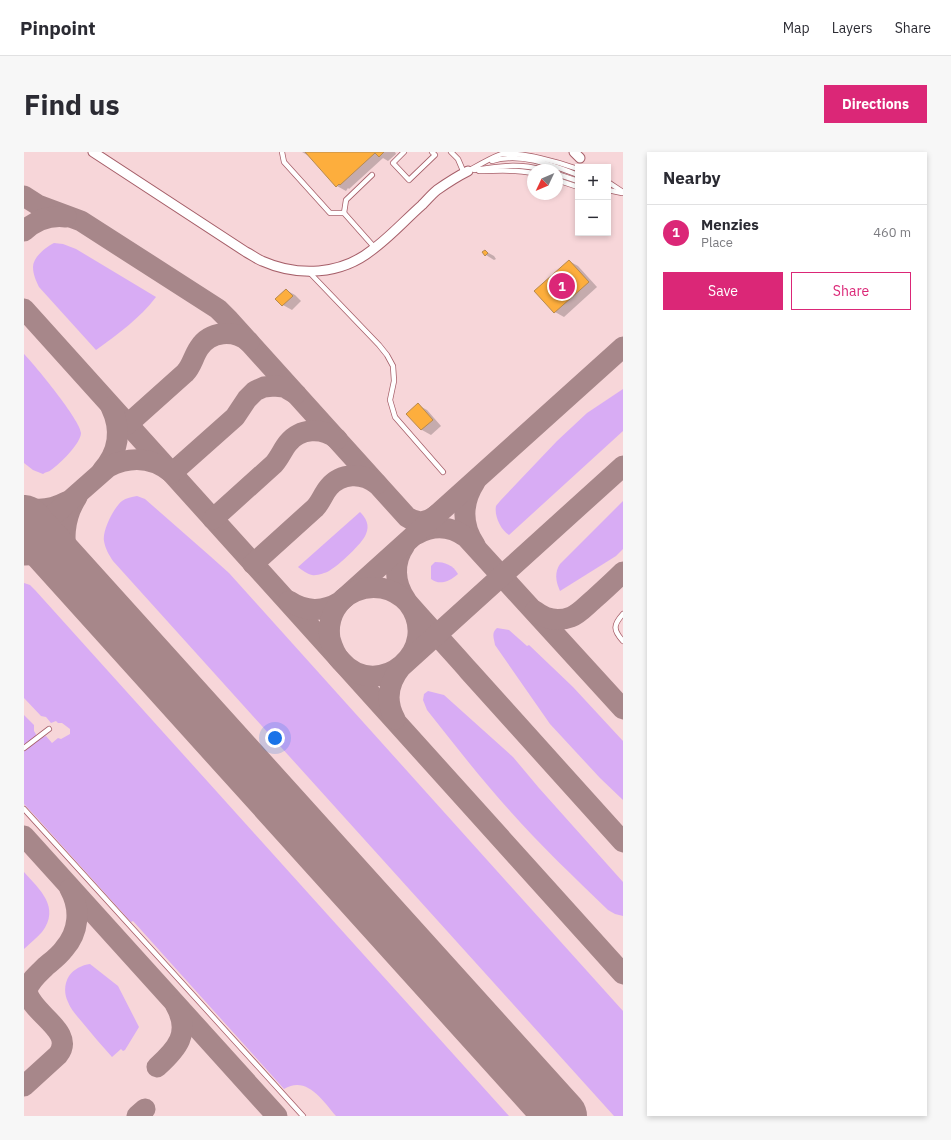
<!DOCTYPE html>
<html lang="en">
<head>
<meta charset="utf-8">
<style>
  body { margin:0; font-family:"IBM Plex Sans",sans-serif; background:#f7f7f7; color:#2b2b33 }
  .controls { position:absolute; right:12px; top:12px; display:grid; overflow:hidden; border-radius:0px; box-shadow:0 2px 6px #0003 }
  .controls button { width:36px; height:36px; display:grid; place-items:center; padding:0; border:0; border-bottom:1px solid #e1e1e2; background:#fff; color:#2b2b33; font:20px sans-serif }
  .compass { position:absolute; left:503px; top:12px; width:36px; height:36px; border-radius:50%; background:#fff; box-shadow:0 2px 6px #0003; rotate:226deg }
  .you { position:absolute; left:251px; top:586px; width:14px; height:14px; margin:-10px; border:3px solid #fff; border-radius:50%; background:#1a73e8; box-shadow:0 0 0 6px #1a73e833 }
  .badge { display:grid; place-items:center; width:26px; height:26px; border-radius:50%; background:#db2777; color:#fff; font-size:13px; font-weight:700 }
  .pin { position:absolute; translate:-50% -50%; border:2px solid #fff; box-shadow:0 1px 4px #0006 }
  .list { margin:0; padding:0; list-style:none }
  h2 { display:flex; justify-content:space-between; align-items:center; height:52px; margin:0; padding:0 16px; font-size:17px }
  h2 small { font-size:13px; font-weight:400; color:#7c7c81 }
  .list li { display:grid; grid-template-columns:26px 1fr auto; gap:12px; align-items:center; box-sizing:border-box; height:56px; padding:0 16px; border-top:1px solid #e1e1e2 }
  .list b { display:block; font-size:15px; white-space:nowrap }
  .list p { margin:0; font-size:13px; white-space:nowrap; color:#7c7c81 }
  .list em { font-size:13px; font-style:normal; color:#7c7c81 }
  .actions { display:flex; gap:8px; padding:12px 16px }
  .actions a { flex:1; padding:9px 0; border:1px solid #db2777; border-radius:0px; text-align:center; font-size:14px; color:#db2777 }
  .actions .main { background:#db2777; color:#fff }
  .map { position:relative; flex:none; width:599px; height:964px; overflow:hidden; border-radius:0px }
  header { display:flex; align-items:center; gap:24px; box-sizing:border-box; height:56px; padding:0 20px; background:#fff; border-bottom:1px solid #e1e1e2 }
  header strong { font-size:19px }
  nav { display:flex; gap:22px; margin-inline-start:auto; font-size:14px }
  .intro { display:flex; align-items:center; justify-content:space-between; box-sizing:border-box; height:96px; padding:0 24px }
  h1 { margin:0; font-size:28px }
  .button { padding:10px 18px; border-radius:0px; background:#db2777; color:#fff; font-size:14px; font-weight:700 }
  main { display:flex; gap:24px; padding:0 24px }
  aside { flex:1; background:#fff; border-radius:0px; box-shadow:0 2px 6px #0003 }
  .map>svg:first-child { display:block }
  .green { fill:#d8acf4 }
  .shadow { fill:#0003 }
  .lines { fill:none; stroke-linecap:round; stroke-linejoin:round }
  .taxiway { stroke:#a7878a; stroke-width:21 }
  .runway { stroke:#a7878a; stroke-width:52 }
  .building { fill:#fdae3d; stroke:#b78a50 }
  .lane-casing { stroke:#a65f69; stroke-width:6 }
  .street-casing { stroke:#a65f69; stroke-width:11 }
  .lane { stroke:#fff; stroke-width:4.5 }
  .street { stroke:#fff; stroke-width:9 }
</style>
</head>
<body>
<header>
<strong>Pinpoint</strong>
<nav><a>Map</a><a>Layers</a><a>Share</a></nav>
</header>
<div class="intro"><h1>Find us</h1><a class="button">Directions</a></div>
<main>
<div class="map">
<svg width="599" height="964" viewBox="0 0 599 964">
  <rect width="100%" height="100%" fill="#f7d6d9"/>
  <g class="green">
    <path d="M30 91 39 92 52 97 132 145C116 166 94 182 72 198L15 135C12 129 9 122 9 115 9 105 22 95 30 91Z"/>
    <path d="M0 202C10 212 57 269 57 281 57 291 36 312 27 318 25 320 21 320 19 322L9 318 0 311Z"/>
    <path d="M599 237V279L485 383C477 378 470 364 472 354 473 352 475 351 476 349L533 289 563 261Z"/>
    <path d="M113 344 121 347 186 404 205 421 599 859V964H590L89 409C85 403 81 396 80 389 78 379 90 355 98 349 102 346 108 345 113 344Z"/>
    <path d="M599 349V397L592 404 536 439C532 430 530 421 536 412Z"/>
    <path d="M336 360C342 366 346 373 342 382 339 391 314 414 305 419 301 421 293 424 288 423 283 422 278 418 274 415Z"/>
    <path d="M411 410C421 410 429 413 434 422 426 429 416 434 407 427V414Z"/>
    <path d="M0 431 6 433 11 438 485 964H312C299 949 283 923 260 937L109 769 107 770 14 667 0 652V599C7 595 16 585 22 584L28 591 34 586 37 587 46 582V577L38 571H34L32 569 27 571 22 565 17 564 0 546Z"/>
    <path d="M473 476 485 478 503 494 505 493 549 535 599 589V648L576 626 526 572 471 493C470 486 467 481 473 476Z"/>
    <path d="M404 539 420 543 489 605 515 636 599 730V764L591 762 584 758C551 726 517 694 486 659 457 627 430 592 403 558L399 548 400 542Z"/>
    <path d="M0 563 10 573V579L13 584 5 591 0 592Z"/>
    <path d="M0 720C15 737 37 755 18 780 13 786 6 791 0 797Z"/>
    <path d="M66 812 94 834 115 875 101 898 99 899 97 897 88 905C78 894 68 882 58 870 53 864 47 858 44 850 40 842 40 832 45 824 50 817 58 813 66 812Z"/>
  </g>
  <g class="shadow">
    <path d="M278 0H371L372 2 364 9 359 6 325 37 324 36 322 39 313 34 285 4Z"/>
    <path d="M461 99 470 104 472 107 470 108 462 103Z"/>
    <path d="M545 109 554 114 573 135 540 165 531 160Z"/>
    <path d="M262 138 271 143 277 149 268 158 259 153 253 147Z"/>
    <path d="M394 253 403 258 417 274 407 283 398 278 384 262Z"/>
  </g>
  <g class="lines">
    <g class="taxiway">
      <path d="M0 44 14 53 57 69 194 157 205 168 383 365C395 373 404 370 414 362"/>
      <path d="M0 79C12 68 26 63 42 65"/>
      <path d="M0 157 599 822"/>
      <path d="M104 272 161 221C168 214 169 205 175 196 186 179 210 177 225 190"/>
      <path d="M78 319C95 300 98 278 87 255"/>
      <path d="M451 330C438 350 437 373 451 393"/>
      <path d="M53 345C40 365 37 391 47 413 53 425 62 435 70 446"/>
      <path d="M0 355C14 359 29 357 42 350"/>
      <path d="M189 367 250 312C256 305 259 297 264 291 276 276 298 275 313 287"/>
      <path d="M393 382C409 373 427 374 442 385L599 557"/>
      <path d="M0 389 84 315C106 304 129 305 148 321L211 265 223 247 231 239 240 235 250 234 260 235 272 242"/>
      <path d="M381 393C369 410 370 431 382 448"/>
      <path d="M0 403C24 401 34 410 50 425"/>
      <path d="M229 412 291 356C297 350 299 342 305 335 317 321 338 320 353 332"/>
      <path d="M265 449C281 460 300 460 316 450L599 195"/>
      <path d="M384 451C419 497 355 551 317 509 311 503 308 494 306 487 299 441 354 418 384 451 404 474 425 496 445 519L599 690"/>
      <path d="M511 459C521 467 534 470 547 465 555 462 562 454 569 448 579 439 589 430 599 420"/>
      <path d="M371 567C361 549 364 531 377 515L599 314"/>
      <path d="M0 684 253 964"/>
      <path d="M133 915C153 897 167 881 152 854"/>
      <path d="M0 934 34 903C53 879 5 861 3 838 6 828 15 821 22 814 28 809 35 804 40 797 55 780 57 757 46 737"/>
      <path d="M113 964 121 957"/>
    </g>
    <path class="runway" d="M0 369 537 964"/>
  </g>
  <g class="building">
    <path d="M281 0H360L355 5 351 1 316 33 315 32 312 35Z"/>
    <path d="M461 98 464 101 461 104 458 100Z"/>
    <path d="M545 108 565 130 530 161 510 139Z"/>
    <path d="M262 137 269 144 258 154 251 147Z"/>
    <path d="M394 251 409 268 397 278 382 262Z"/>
  </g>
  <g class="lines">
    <g class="lane-casing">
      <g id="lane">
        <path d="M258 0 260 10 306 61H320L351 96"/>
        <path d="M380 0 369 11 385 28 411 3 408 0"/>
        <path d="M427 0 434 7 440 21"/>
        <path d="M468 9C496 0 528 13 554 23"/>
        <path d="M450 18C475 14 495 11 519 18"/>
        <path d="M444 19C453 14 470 4 478 2 499 0 534 10 554 17"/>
        <path d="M455 19C473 19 491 17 509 21"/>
        <path d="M533 22 554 29"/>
        <path d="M533 28 554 35"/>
        <path d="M584 30 599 40"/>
        <path d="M584 38 598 41"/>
        <path d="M320 61 322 48 348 23"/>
        <path d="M285 120 355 193 363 203 369 214 370 229 366 248 371 265 419 320"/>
        <path d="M599 462C589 473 589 478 599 489"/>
        <path d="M0 596 25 577"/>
        <path d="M0 657 279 964"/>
      </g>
    </g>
    <g class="street-casing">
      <g id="street">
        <path d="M69 0 222 100C228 103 233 107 238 109 274 125 317 123 348 98 366 85 381 68 398 53 403 48 408 42 413 38 423 31 434 24 444 19"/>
        <path d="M550 0 556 6"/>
      </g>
    </g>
    <use href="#lane" class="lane"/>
    <use href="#street" class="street"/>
  </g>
</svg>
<div class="controls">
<button>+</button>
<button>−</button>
</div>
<svg class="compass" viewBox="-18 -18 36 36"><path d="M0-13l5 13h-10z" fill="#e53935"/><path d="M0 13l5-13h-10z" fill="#7c7c81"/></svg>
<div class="you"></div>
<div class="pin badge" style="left:538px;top:134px">1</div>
</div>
<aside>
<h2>Nearby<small></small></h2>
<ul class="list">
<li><span class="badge">1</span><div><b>Menzies</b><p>Place</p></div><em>460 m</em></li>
</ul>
<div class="actions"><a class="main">Save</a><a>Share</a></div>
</aside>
</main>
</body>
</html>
